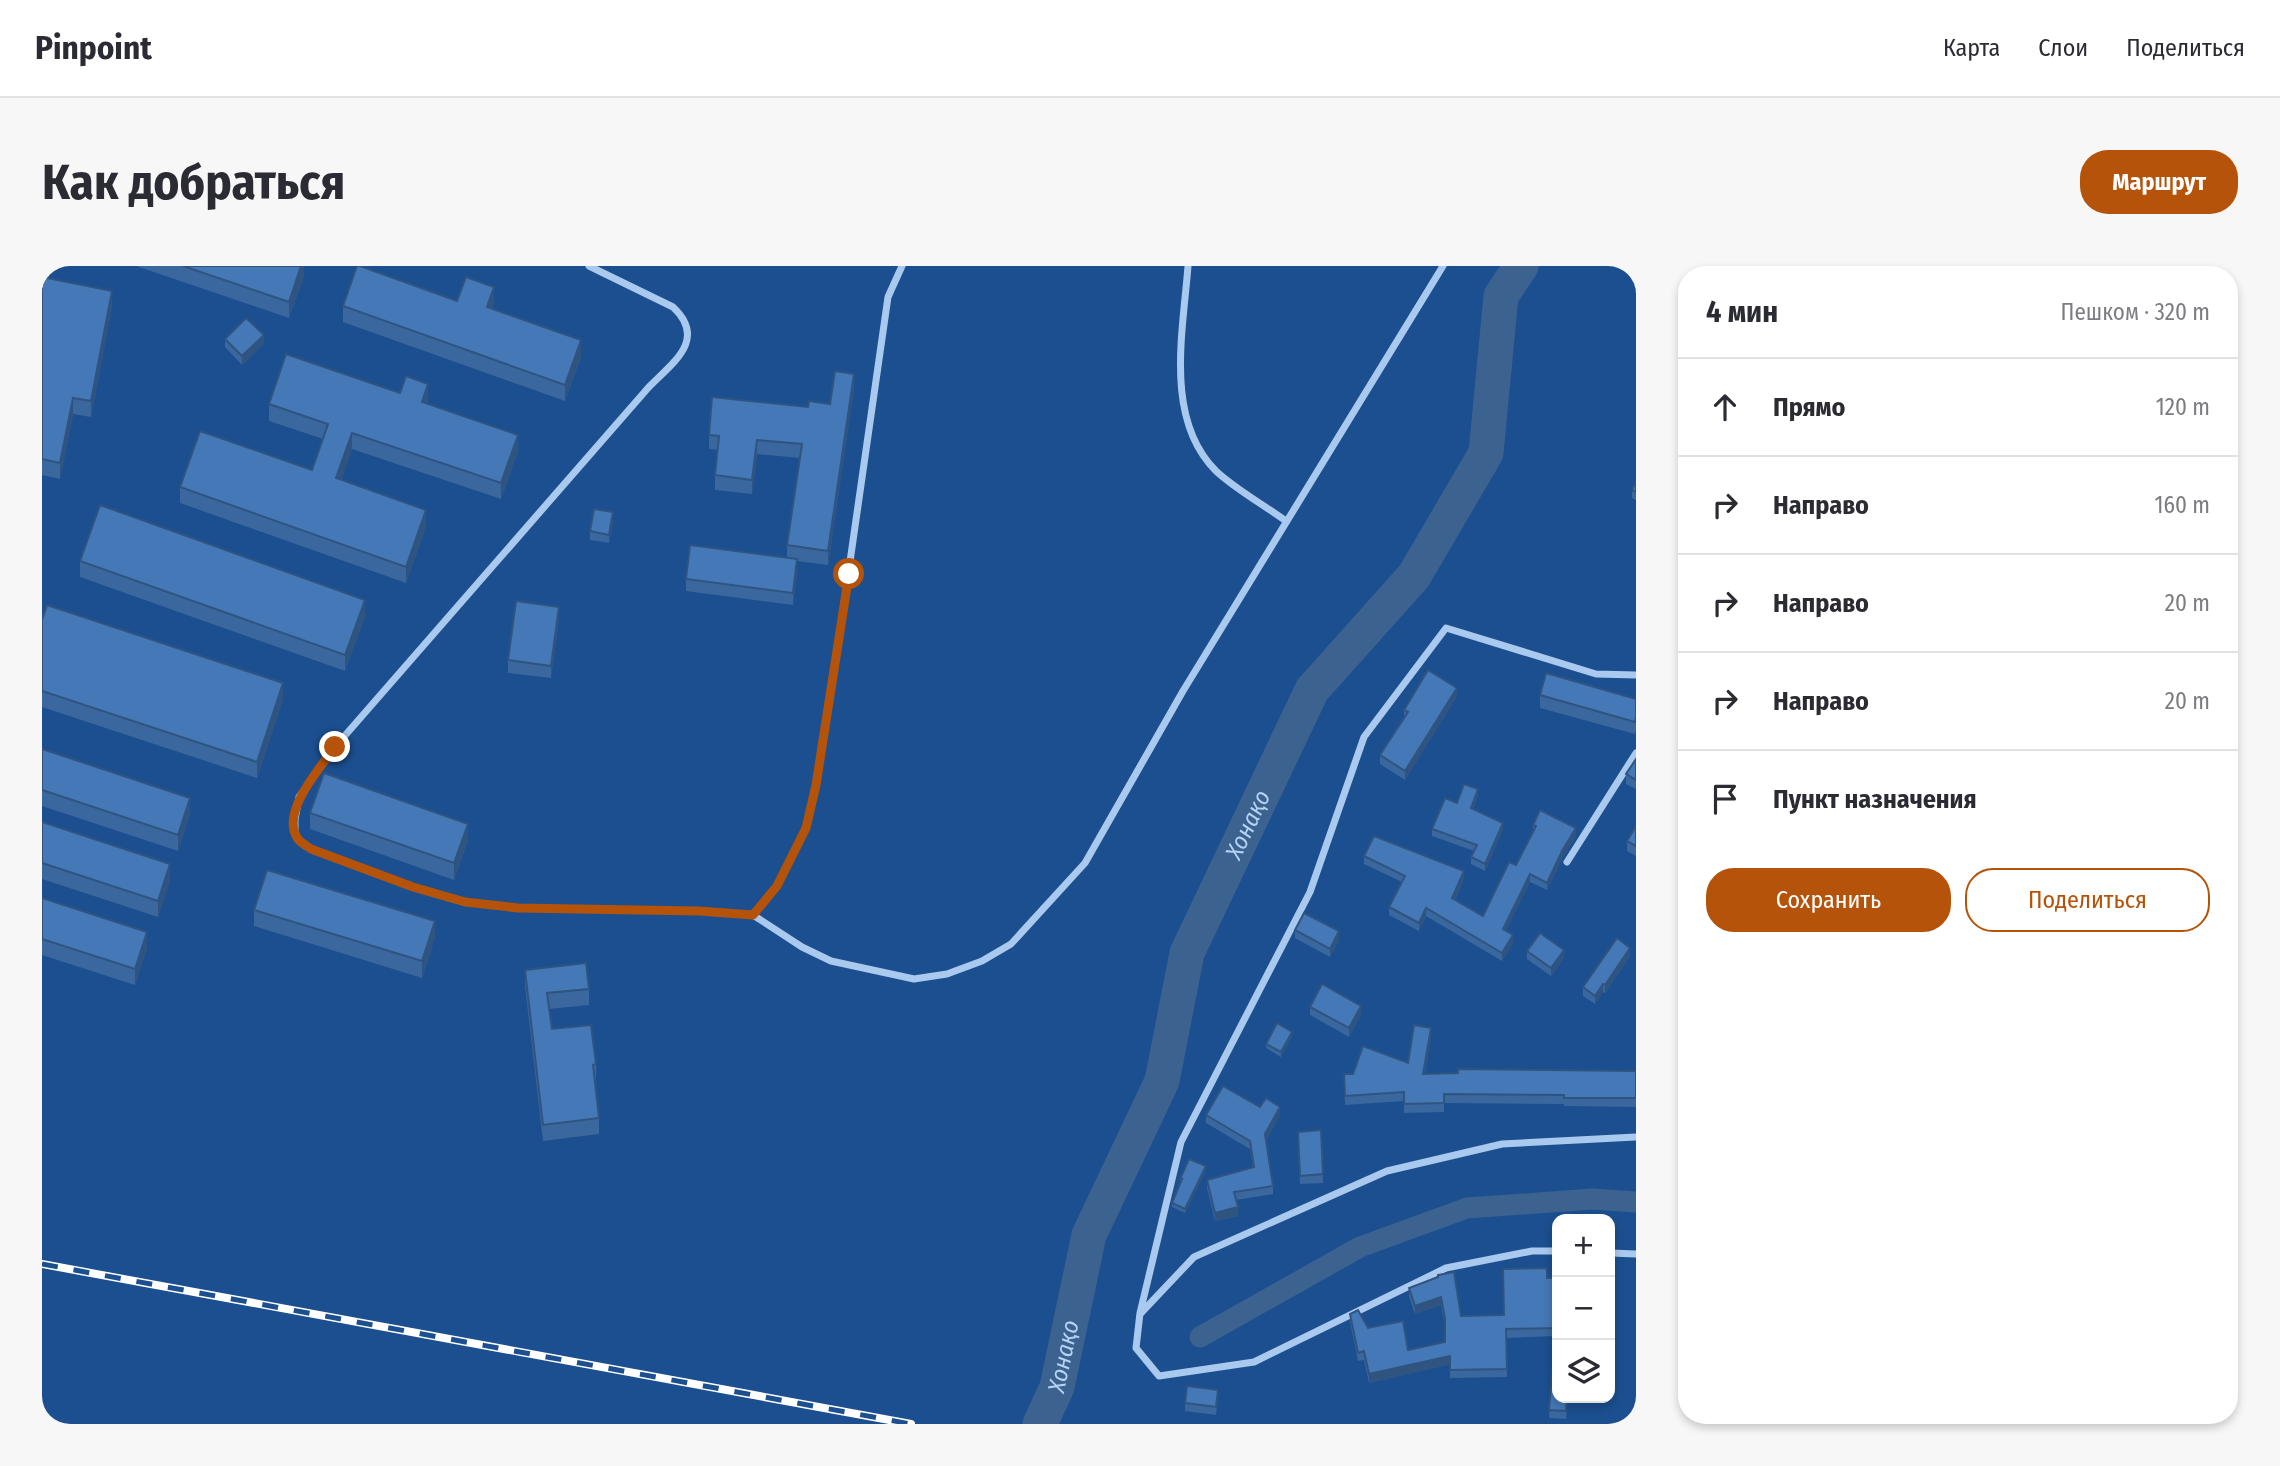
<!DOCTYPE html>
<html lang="ru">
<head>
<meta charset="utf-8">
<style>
  body { margin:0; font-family:"Fira Sans Condensed",sans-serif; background:#f7f7f7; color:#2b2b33 }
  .controls { position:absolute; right:21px; bottom:21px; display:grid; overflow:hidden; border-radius:14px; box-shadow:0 4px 10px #0003 }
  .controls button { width:63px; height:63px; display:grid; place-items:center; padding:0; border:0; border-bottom:2px solid #e1e1e2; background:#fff; color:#2b2b33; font:35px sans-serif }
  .stop { position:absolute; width:21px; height:21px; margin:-16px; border:5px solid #b45309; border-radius:50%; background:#fff }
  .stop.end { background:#b45309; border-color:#fff; box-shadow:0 2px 7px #0008 }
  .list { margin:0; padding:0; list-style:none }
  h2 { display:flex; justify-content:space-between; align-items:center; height:91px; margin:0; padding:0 28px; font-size:30px }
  h2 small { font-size:23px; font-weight:400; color:#7c7c81 }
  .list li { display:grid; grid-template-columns:46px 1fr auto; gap:21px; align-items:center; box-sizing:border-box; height:98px; padding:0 28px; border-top:2px solid #e1e1e2 }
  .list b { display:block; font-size:26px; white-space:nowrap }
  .list em { font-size:23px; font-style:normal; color:#7c7c81 }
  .actions { display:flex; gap:14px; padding:21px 28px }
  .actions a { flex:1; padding:16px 0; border:2px solid #b45309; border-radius:28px; text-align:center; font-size:24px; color:#b45309 }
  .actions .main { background:#b45309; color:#fff }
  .icon { flex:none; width:38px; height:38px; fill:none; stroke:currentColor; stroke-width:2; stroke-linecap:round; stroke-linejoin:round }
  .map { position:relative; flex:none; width:1594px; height:1158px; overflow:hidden; border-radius:28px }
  header { display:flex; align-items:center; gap:42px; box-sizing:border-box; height:98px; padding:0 35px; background:#fff; border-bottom:2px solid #e1e1e2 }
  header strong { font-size:33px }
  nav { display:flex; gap:38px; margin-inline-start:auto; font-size:24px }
  .intro { display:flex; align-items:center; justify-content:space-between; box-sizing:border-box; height:168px; padding:0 42px }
  h1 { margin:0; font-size:49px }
  .button { padding:18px 32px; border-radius:28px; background:#b45309; color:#fff; font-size:24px; font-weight:700 }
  main { display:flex; gap:42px; padding:0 42px }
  aside { flex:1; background:#fff; border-radius:28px; box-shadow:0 4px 10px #0003 }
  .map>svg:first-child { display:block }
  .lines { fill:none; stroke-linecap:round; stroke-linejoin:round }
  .canal { stroke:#3c6290; stroke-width:21 }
  .river { stroke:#3c6290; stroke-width:35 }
  .minor { stroke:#a9c9ee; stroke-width:7 }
  .rail-casing { stroke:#fff; stroke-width:8 }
  .rail { stroke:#1b4f8f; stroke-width:5; stroke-dasharray:16; stroke-linecap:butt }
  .wall { fill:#3a679d }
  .shaded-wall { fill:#305480 }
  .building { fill:#4478b7; stroke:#305480; stroke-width:2 }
  .route { stroke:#b45309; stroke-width:9 }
  .labels { text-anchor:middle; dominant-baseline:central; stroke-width:5; stroke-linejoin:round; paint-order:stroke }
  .water-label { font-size:24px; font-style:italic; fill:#b5d3f5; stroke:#1b4f8f }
</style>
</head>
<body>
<header>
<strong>Pinpoint</strong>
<nav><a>Карта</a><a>Слои</a><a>Поделиться</a></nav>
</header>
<div class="intro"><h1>Как добраться</h1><a class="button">Маршрут</a></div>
<main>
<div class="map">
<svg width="1594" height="1158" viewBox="0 0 1594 1158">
  <rect width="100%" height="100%" fill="#1b4f8f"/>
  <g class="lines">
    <path class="canal" d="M1158 1071 1318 981 1425 942 1551 933 1594 936"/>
    <path class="river" id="s1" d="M998 1158 1015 1121 1047 969 1120 815 1145 687 1270 424 1372 310 1444 187 1459 30 1479 0"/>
    <g class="minor">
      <path d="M547 0 631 41C666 74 630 97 606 122L293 481 257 531 253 554V567L257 575 269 583 371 621 423 636 476 642 657 645 711 649 760 681 789 695 872 713 905 708 940 695 969 678 1043 597 1141 425 1401 0"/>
      <path d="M1146 0C1141 66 1122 153 1174 205 1193 223 1222 239 1244 255"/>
      <path d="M1525 596 1594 487"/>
      <path d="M711 649 735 620 764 562 774 519 793 400 846 31 860 0"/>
      <path d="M1515 985H1490L1404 1002 1212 1096 1117 1110 1094 1082 1098 1047 1139 876 1268 626 1322 471 1404 362 1554 408 1594 409"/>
      <path d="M1568 987 1594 988"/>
      <path d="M1099 1047 1152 991 1345 905 1460 878 1594 871"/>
    </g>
    <g class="rail-casing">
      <path id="rail" d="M0 998 869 1158"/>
    </g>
    <use href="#rail" class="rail"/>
  </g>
  <g class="wall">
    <path d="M94 0H262V10L247 52Z"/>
    <path d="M0 11 70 41 49 151 31 148 18 213 0 209Z"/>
    <path d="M415 35 452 37 450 43 539 91 523 135 301 56V40Z"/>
    <path d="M183 73 222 77 200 99 183 81Z"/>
    <path d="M812 122 786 299 755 295V306L751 339 644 325V313L745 292V279L758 192 715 188 710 228 673 224V209L676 184 667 183V169L766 141 788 138Z"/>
    <path d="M358 127 386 134 385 138 476 185 459 233 310 183 299 214 384 260 364 317 138 237V221L270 204 281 173 227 155V138Z"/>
    <path d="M1594 215V234L1590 232V224Z"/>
    <path d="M571 254 567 277 548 274V265Z"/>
    <path d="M38 295 323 350 303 405 38 311Z"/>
    <path d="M517 353 509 412 466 407V394Z"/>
    <path d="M0 354 241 433 215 512 0 441Z"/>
    <path d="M1498 429 1594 433V464L1593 468 1498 442Z"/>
    <path d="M1415 430 1363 514 1338 498V489L1362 452V444Z"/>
    <path d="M0 483 148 548 136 585 0 540Z"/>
    <path d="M1594 493V523L1584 518V508Z"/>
    <path d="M1436 529 1431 543 1461 563 1443 605 1429 598V591L1432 585 1390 570V563L1415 537Z"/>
    <path d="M268 547 426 574 412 614 268 563Z"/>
    <path d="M0 556 128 614 116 651 0 613Z"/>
    <path d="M1491 559 1534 570 1520 593 1505 624 1488 616 1464 664 1471 677 1460 695 1384 650 1377 665 1347 649V641L1360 616 1322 598V590L1422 613 1413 634 1441 650 1474 599 1491 564Z"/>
    <path d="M1594 560V590L1585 585V575Z"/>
    <path d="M0 632 105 682 93 719 0 689Z"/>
    <path d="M212 644 393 671 380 712 212 660Z"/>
    <path d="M1253 664 1297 674 1288 691 1253 672Z"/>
    <path d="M1485 685 1522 692 1509 710 1485 693Z"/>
    <path d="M1588 690 1563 727 1561 726 1553 738 1541 730V721Z"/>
    <path d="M483 704 547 723V739L507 743 510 763 554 798V815H553L557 852V868L501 875 483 720Z"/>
    <path d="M1268 741 1319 748 1307 771 1268 749Z"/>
    <path d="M1250 770 1239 791 1224 782V778Z"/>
    <path d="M1389 771 1383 808 1594 805V841L1522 840V838L1402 837V846L1362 847V835L1303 839 1302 808H1311L1366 797Z"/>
    <path d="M1218 841 1238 849 1224 875 1231 920V928L1194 934 1196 950 1173 955 1165 922V914L1211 902 1208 883 1164 857V849Z"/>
    <path d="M1256 874 1281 908V917L1258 918Z"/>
    <path d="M1164 904 1143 947 1130 941V937L1138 917V913Z"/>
    <path d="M1396 1012 1419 1050 1462 1049 1505 1012H1515V1132H1526L1524 1153 1507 1152 1513 1070 1464 1072 1465 1111 1408 1112V1098L1327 1117 1322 1094 1316 1095 1308 1056V1048L1326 1062 1366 1084 1403 1076V1060L1399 1039 1373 1048 1367 1030V1022Z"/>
    <path d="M1176 1132 1174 1149 1143 1145V1137Z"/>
  </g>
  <g class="shaded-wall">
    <path d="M259 0H262V10L247 52V36Z"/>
    <path d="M452 21V37L445 57V41Z"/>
    <path d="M70 25V41L49 151V135Z"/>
    <path d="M222 69V77L200 99V90Z"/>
    <path d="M539 74V91L523 135V119Z"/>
    <path d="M812 108V122L786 299V285Z"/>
    <path d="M386 118V134L380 152V136Z"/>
    <path d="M31 132V148L18 213V197Z"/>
    <path d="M310 167V183L294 228V212Z"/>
    <path d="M476 169V185L459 233V217Z"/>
    <path d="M715 174V188L710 228V214Z"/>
    <path d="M384 244V260L364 317V301Z"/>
    <path d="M571 246V254L567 277V269Z"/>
    <path d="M755 293V306L751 339V327Z"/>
    <path d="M323 334V350L303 405V389Z"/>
    <path d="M517 341V353L509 412V400Z"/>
    <path d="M241 417V433L215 512V496Z"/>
    <path d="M1415 422V430L1363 514V505Z"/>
    <path d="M1436 523V529L1429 549V542Z"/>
    <path d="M148 532V548L136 585V569Z"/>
    <path d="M1461 557V563L1443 605V598Z"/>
    <path d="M426 558V574L412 614V597Z"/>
    <path d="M1534 562V570L1520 593 1505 624V617L1520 585Z"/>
    <path d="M128 598V614L116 651V635Z"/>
    <path d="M1422 605V613L1410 640V632Z"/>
    <path d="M1488 608V616L1461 671V663Z"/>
    <path d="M1384 642V650L1377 665V657Z"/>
    <path d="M393 655V671L380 712V695Z"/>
    <path d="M1297 665V674L1288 691V683Z"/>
    <path d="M105 666V682L93 719V703Z"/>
    <path d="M1471 669V677L1460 695V687Z"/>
    <path d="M1588 682V690L1563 727V719Z"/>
    <path d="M1522 684V692L1509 710V702Z"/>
    <path d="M1561 718V726L1553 738V730Z"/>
    <path d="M1319 740V748L1307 771V762Z"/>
    <path d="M1389 762V771L1381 817V808Z"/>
    <path d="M1250 766V770L1239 791V786Z"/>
    <path d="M1238 841V849L1223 877V868Z"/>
    <path d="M1164 900V904L1143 947V943Z"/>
    <path d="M1196 941V950L1173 955V947Z"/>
    <path d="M1399 1031V1039L1373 1048V1040Z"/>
    <path d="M1408 1090V1098L1327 1117V1108Z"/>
  </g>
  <g class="building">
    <path d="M141 0H259L247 36Z"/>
    <path d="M315 0H318L415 35 424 11 452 21 445 41 539 74 523 119 301 40Z"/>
    <path d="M0 11 70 25 49 135 31 132 18 197 0 193Z"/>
    <path d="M204 52 222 69 200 90 183 73Z"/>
    <path d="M244 88 358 127 364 110 386 118 380 136 476 169 459 217 310 167 294 212 384 244 364 301 138 221 158 165 270 204 286 158 227 138Z"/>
    <path d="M793 105 812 108 786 285 745 279 760 178 715 174 710 214 673 209 677 170 667 169 670 131 766 141 767 135 788 138Z"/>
    <path d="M1594 215V226L1590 224Z"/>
    <path d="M58 239 323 334 303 389 38 295Z"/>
    <path d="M552 243 571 246 567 269 548 265Z"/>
    <path d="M648 279 755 293 751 327 644 313Z"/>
    <path d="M474 335 517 341 509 400 466 394Z"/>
    <path d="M5 339 241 417 215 496 0 425V354Z"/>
    <path d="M1386 404 1415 422 1363 505 1338 489 1366 446 1362 444Z"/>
    <path d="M1504 407 1594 433V451L1593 456 1498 429Z"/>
    <path d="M0 483 148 532 136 569 0 524Z"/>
    <path d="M1594 493V514L1584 508Z"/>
    <path d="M282 507 426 558 412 597 268 547Z"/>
    <path d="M1422 518 1436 523 1429 542 1461 557 1443 598 1429 591 1435 579 1390 563 1403 532 1415 537Z"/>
    <path d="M1498 544 1534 562 1520 585 1505 617 1488 608 1461 663 1471 669 1460 687 1384 642 1377 657 1347 641 1363 610 1322 590 1332 570 1422 605 1410 632 1441 650 1467 596 1474 599 1494 560 1491 559Z"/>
    <path d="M0 556 128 598 116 635 0 597Z"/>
    <path d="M1594 560V580L1585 575Z"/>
    <path d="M225 604 393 655 380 695 212 644Z"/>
    <path d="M0 632 105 666 93 703 0 673Z"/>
    <path d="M1262 647 1297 665 1288 683 1253 664Z"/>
    <path d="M1498 667 1522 684 1509 702 1485 685Z"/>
    <path d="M1575 672 1588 682 1563 719 1561 718 1553 730 1541 721Z"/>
    <path d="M544 697 547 723 505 727 510 763 549 759 554 798 551 799 557 852 501 859 483 704Z"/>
    <path d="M1280 718 1319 740 1307 762 1268 741Z"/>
    <path d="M1235 757 1250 766 1239 786 1224 778Z"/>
    <path d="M1372 759 1389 762 1381 808 1416 807V803L1594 805V832H1522V829L1402 828V837L1362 838V826L1303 830 1302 808H1311L1321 780 1366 797Z"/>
    <path d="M1181 820 1218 841 1224 832 1238 841 1223 868 1231 920 1192 926 1196 941 1173 947 1165 914 1212 901 1208 875 1164 849Z"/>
    <path d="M1279 864 1281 908 1258 910 1256 866Z"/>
    <path d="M1147 893 1164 900 1143 943 1130 937 1140 913H1138Z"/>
    <path d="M1505 1002V1012H1515V1132H1525L1524 1145 1507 1144 1514 1062 1464 1063 1465 1103 1408 1104V1090L1327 1108 1322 1085 1316 1087 1308 1048 1316 1044 1326 1062 1361 1055 1366 1084 1403 1076V1052L1399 1031 1373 1040 1367 1022 1396 1011V1009L1412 1006 1419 1050 1462 1049 1461 1003Z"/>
    <path d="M1145 1120 1176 1124 1174 1141 1143 1137Z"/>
  </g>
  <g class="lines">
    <path class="route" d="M293 481C279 501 237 547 256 573 259 577 265 580 269 583L371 621 423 636 476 642 657 645 711 649 735 620 764 562 774 519 807 308"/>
  </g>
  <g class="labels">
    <g class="water-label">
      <text stroke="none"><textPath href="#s1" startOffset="639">Хонақо</textPath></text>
      <text stroke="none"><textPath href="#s1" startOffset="72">Хонақо</textPath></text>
    </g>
  </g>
</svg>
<div class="controls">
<button>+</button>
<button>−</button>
<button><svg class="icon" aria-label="layers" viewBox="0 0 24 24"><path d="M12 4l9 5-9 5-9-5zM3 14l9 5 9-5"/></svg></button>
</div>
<div class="stop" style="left:807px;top:308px"></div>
<div class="stop end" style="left:293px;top:481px"></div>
</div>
<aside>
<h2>4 мин<small>Пешком · 320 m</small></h2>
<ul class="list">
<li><svg class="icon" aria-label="ahead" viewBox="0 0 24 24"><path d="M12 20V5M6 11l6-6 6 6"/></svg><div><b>Прямо</b></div><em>120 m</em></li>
<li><svg class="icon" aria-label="right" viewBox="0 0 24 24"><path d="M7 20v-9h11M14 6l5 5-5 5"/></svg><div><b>Направо</b></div><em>160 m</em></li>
<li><svg class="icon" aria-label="right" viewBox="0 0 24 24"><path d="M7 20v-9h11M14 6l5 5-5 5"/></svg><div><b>Направо</b></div><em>20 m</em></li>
<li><svg class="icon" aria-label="right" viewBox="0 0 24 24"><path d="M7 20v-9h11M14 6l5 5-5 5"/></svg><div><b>Направо</b></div><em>20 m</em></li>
<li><svg class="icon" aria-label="arrive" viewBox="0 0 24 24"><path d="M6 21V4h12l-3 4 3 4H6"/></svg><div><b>Пункт назначения</b></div></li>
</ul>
<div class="actions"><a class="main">Сохранить</a><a>Поделиться</a></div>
</aside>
</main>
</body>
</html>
